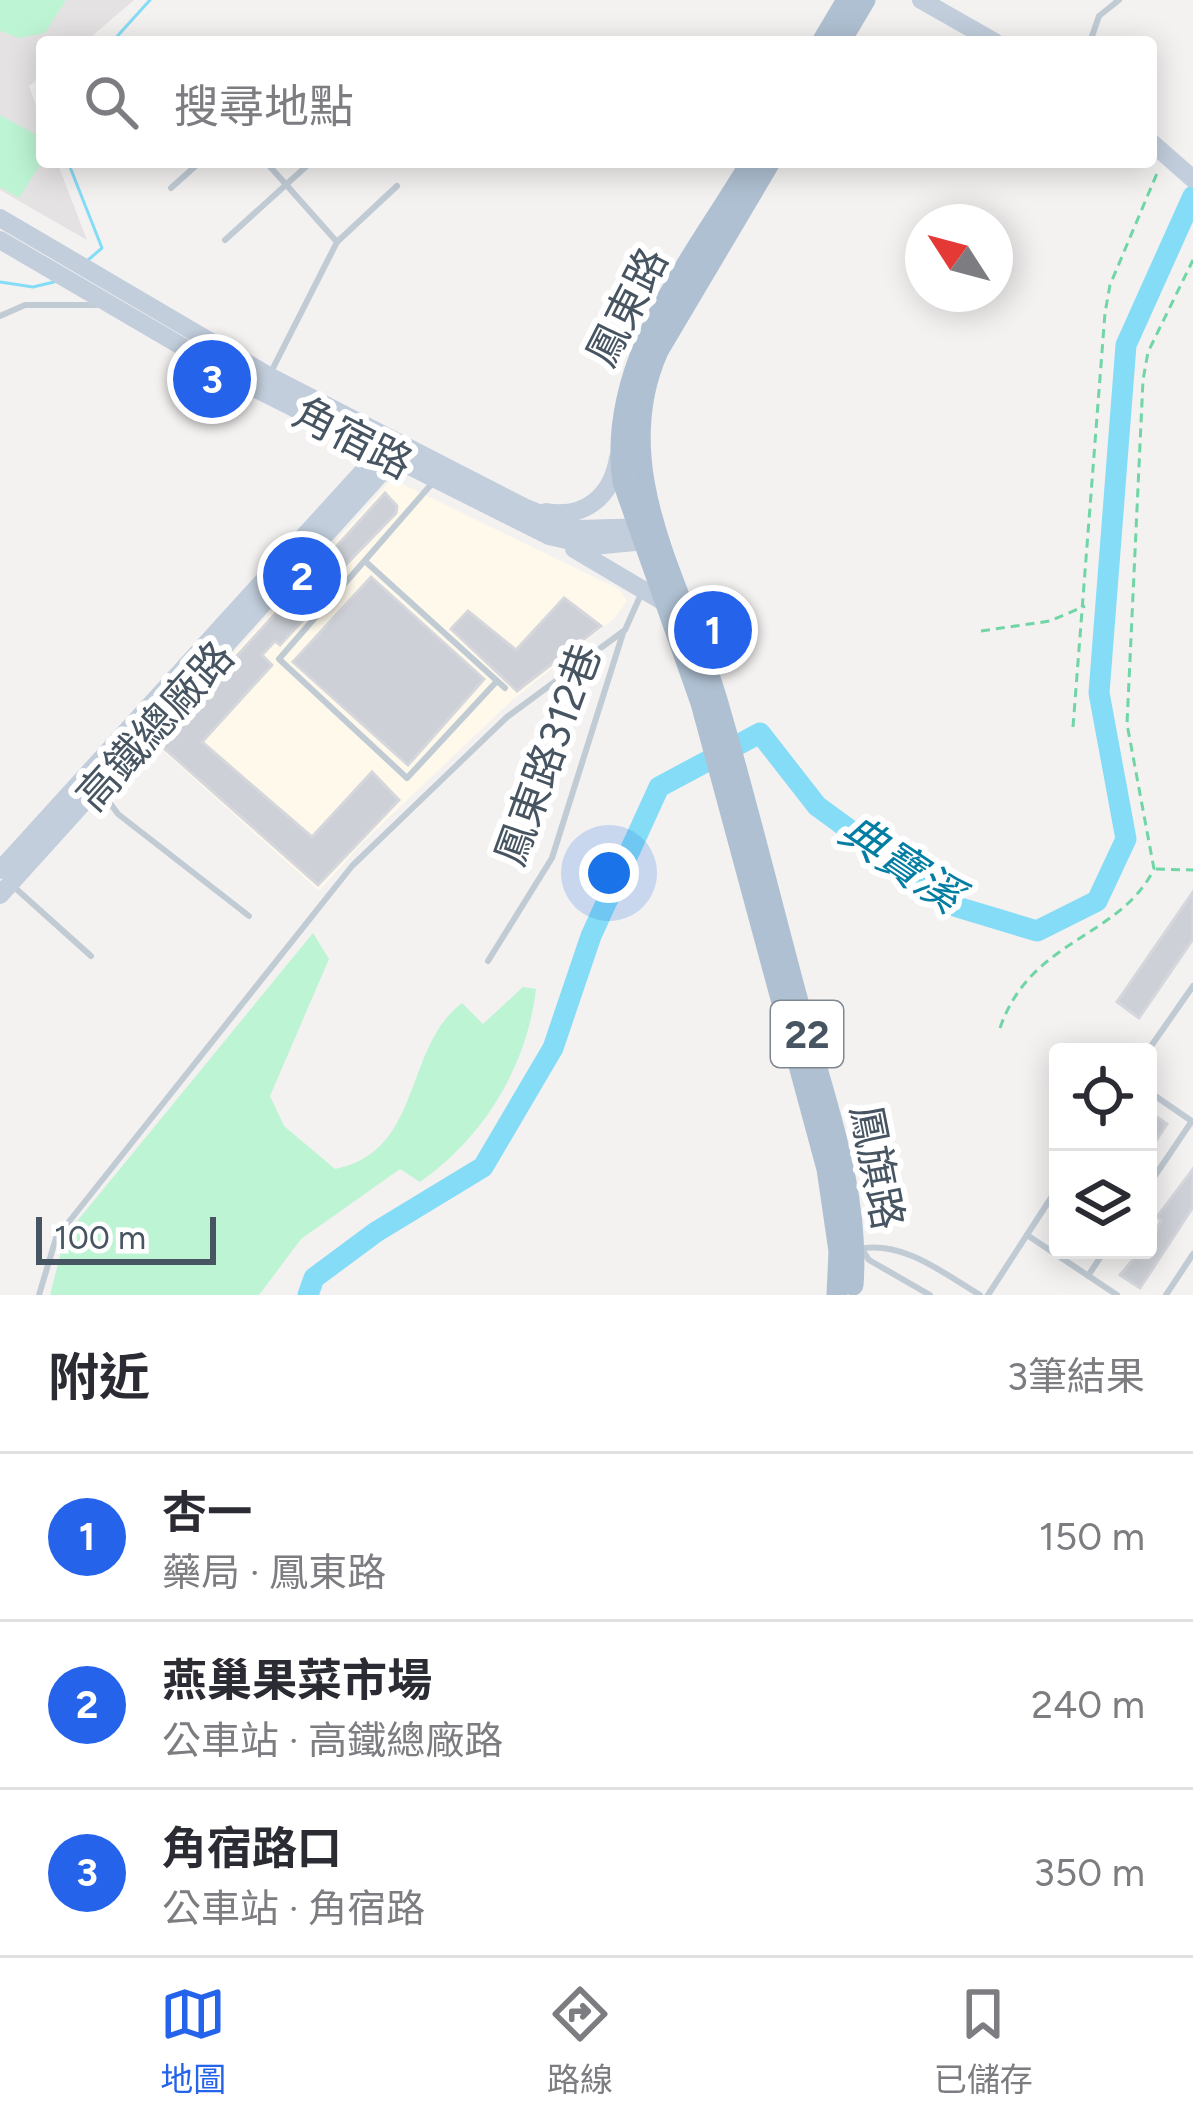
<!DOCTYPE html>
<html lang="zh-TW">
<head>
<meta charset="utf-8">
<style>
  body { margin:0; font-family:Figtree,"Noto Sans TC",sans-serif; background:#f7f7f7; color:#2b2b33 }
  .controls { position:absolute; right:36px; bottom:36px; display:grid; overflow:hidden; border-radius:12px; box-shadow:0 6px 30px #0003 }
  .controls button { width:108px; height:108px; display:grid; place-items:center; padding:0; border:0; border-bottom:3px solid #e1e1e2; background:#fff; color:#2b2b33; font:60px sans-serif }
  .compass { position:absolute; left:905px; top:204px; width:108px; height:108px; border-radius:50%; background:#fff; box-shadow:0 6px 30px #0003; rotate:306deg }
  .scale { position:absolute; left:36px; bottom:30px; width:180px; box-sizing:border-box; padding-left:12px; border:6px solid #475461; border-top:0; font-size:33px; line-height:42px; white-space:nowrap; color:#475461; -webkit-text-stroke:9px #fff; paint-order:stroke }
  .you { position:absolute; left:609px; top:873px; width:42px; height:42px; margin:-30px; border:9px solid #fff; border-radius:50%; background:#1a73e8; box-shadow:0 0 0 18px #1a73e833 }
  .badge { display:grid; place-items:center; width:78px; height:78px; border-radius:50%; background:#2563eb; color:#fff; font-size:39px; font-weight:700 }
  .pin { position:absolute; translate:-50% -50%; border:6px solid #fff; box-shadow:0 3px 12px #0006 }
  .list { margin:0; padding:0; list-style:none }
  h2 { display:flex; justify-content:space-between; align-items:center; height:156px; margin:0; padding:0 48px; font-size:51px }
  h2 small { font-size:39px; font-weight:400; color:#7c7c81 }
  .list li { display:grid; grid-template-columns:78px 1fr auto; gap:36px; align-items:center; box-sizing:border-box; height:168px; padding:0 48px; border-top:3px solid #e1e1e2 }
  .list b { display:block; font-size:45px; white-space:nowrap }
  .list p { margin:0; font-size:39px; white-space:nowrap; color:#7c7c81 }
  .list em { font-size:39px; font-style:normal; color:#7c7c81 }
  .icon { flex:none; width:66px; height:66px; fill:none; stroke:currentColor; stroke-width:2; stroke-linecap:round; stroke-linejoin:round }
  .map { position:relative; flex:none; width:1193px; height:1295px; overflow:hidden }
  .search { position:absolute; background:#fff; box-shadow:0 6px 30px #0003; left:36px; right:36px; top:36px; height:132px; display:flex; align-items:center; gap:30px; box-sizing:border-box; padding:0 42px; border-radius:12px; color:#7c7c81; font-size:45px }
  .sheet { height:660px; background:#fff }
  nav { display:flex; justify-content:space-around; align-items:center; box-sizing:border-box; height:168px; border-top:3px solid #e1e1e2; background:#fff; font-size:33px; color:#7c7c81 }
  nav a { display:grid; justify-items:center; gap:6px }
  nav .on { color:#2563eb }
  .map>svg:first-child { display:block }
  .commercial { fill:#fef9eb }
  .education { fill:#e5e2e3 }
  .green { fill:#bdf4d3 }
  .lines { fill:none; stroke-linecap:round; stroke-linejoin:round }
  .stream { stroke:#85dcf6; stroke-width:3 }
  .river { stroke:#85dcf6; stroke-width:21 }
  .building { fill:#cdd0d6; stroke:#d5d7dd; stroke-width:3 }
  .path { stroke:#70d6a6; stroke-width:3; stroke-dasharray:9 6; stroke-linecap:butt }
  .lane { stroke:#c1cbd4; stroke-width:6 }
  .secondary { stroke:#c2cedc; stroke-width:18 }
  .primary { stroke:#afc0d2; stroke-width:21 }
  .labels { text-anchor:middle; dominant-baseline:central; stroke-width:12; stroke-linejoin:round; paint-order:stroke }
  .shield { fill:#fff; stroke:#7e8790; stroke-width:3 }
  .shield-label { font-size:39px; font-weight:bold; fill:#475461 }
  .street-label { font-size:42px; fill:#475461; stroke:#fff }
  .water-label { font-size:45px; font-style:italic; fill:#037da2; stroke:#fff }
</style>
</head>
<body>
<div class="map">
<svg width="1193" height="1295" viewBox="0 0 1193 1295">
  <rect width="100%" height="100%" fill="#f4f1f1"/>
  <path class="commercial" d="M392 479 619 589 627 601 615 618 511 701 361 844 319 891 153 742Z"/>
  <path class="education" d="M0 0H134L85 42H42V75L29 86 42 121V162H57L87 240 0 190Z"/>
  <g class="green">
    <path d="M0 0H66L45 33 19 38 0 31Z"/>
    <path d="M0 115 42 138V162L19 198 0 187Z"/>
    <path d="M313 933 329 959 270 1096 284 1126 335 1169C423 1152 403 1047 462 1003L483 1024 523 987 536 989C527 1067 483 1138 420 1182L400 1169 301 1239 259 1295H50L65 1236Z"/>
  </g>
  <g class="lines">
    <g class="stream">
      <path d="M112 42 150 0"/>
      <path d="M68 162 102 248 87 261"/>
      <path d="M0 282 33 287 54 282"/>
    </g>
    <path class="river" d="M308 1295 314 1278 376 1232 483 1167 553 1048 591 936 659 787 760 733 817 806 954 906 1037 931 1097 901 1126 839 1099 693 1126 345 1193 196"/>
  </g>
  <g class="building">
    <path d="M385 493 397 506 396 513 298 614 304 619 280 645 275 641 262 655 272 665 202 742 312 837 372 772 399 800 318 885 158 743Z"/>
    <path d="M371 577 484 679 408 765 293 662Z"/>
    <path d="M564 598 601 626 517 691 451 629 468 611 516 650Z"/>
    <path d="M1193 892V939L1139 1018 1117 1002Z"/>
    <path d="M1148 1111 1167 1124 1148 1153Z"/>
    <path d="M1193 1169V1207L1140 1288 1120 1275 1141 1250H1148L1161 1220 1157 1217Z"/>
  </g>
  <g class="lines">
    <g class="path">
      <path d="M981 631 1050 621 1085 606"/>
      <path d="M1073 727 1105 313 1110 285 1158 171"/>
      <path d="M1156 869 1193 870"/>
      <path d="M1000 1028C1031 938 1119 939 1154 869L1127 724 1143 380 1148 352 1193 260"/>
    </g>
    <g class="lane">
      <path d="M1090 42 1099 16 1119 0"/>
      <path d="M266 162 337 242 271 372"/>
      <path d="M171 188 200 162"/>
      <path d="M225 240 311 162"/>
      <path d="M337 242 397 186"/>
      <path d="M0 316 25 305H96"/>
      <path d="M435 480 279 659 407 778 497 681"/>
      <path d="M366 562 505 688"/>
      <path d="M101 791 118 814 249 916"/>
      <path d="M13 886 91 956"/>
      <path d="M488 961 552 858 623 633"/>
      <path d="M1147 1052 1193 986"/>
      <path d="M1148 1091 1193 1122"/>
      <path d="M1148 1186 1192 1121"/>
      <path d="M1027 1235 1117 1295"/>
      <path d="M861 1248 869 1260 930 1295"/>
      <path d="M858 1249C903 1240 943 1273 980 1295"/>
      <path d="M1088 1276 1105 1250"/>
      <path d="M39 1295 56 1238 352 866 507 717 625 630 642 592"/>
      <path d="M988 1295 1058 1187"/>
      <path d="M1166 1295 1193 1254"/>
    </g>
    <g class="secondary">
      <path d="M921 0 995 42"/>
      <path d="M1151 142 1193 179"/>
      <path d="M0 218 269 376 524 507 577 529 651 527"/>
      <path d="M0 240 248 385 549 536 593 546 656 540"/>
      <path d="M546 512C585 519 612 496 618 458"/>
      <path d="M574 549 667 604"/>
      <path d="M0 870 387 445"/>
      <path d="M0 895 401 451"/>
    </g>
    <g class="primary">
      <path d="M822 42 847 0"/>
      <path d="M840 42 865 0"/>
      <path d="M751 162C693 260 606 362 623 482L701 703 827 1169 839 1251 837 1295"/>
      <path d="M770 162 658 351C605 471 683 585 717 700 747 802 772 906 800 1009 824 1098 860 1191 853 1285"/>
    </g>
  </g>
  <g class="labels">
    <rect class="shield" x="771" y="1001" width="72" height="66" rx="9"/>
    <g class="shield-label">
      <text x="807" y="1034">22</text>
    </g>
    <g class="street-label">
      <text transform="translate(627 307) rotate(-63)">鳳東路</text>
      <text transform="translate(353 438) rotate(27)">角宿路</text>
      <text transform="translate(155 726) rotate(-48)">高鐵總廠路</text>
      <text transform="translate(548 755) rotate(-70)">鳳東路312巷</text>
      <text transform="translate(877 1167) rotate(79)">鳳旗路</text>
    </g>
    <g class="water-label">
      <text transform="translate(901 863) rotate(34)">典寶溪</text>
    </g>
  </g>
</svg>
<div class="controls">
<button><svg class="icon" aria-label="locate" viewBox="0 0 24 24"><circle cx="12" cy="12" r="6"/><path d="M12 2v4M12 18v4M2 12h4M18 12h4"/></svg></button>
<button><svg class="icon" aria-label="layers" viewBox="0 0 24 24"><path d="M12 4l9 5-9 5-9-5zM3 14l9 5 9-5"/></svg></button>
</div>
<svg class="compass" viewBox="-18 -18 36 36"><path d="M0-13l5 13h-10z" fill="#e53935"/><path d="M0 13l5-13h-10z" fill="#7c7c81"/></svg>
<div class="scale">100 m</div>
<div class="you"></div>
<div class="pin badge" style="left:713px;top:630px">1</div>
<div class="pin badge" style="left:302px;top:576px">2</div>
<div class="pin badge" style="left:212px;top:379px">3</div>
<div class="search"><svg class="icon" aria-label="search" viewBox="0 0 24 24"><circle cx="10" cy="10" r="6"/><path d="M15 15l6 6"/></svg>搜尋地點</div>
</div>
<section class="sheet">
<h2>附近<small>3筆結果</small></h2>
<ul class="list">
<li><span class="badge">1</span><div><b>杏一</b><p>藥局 · 鳳東路</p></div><em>150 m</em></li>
<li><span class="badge">2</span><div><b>燕巢果菜市場</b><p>公車站 · 高鐵總廠路</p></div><em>240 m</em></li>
<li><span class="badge">3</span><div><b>角宿路口</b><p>公車站 · 角宿路</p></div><em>350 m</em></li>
</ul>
</section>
<nav>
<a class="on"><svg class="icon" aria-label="map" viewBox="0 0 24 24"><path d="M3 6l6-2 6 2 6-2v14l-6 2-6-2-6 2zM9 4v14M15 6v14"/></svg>地圖</a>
<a><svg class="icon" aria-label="directions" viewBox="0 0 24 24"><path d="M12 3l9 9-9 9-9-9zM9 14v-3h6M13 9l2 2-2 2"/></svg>路線</a>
<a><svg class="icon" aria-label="saved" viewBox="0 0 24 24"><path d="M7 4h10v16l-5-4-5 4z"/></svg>已儲存</a>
</nav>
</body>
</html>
